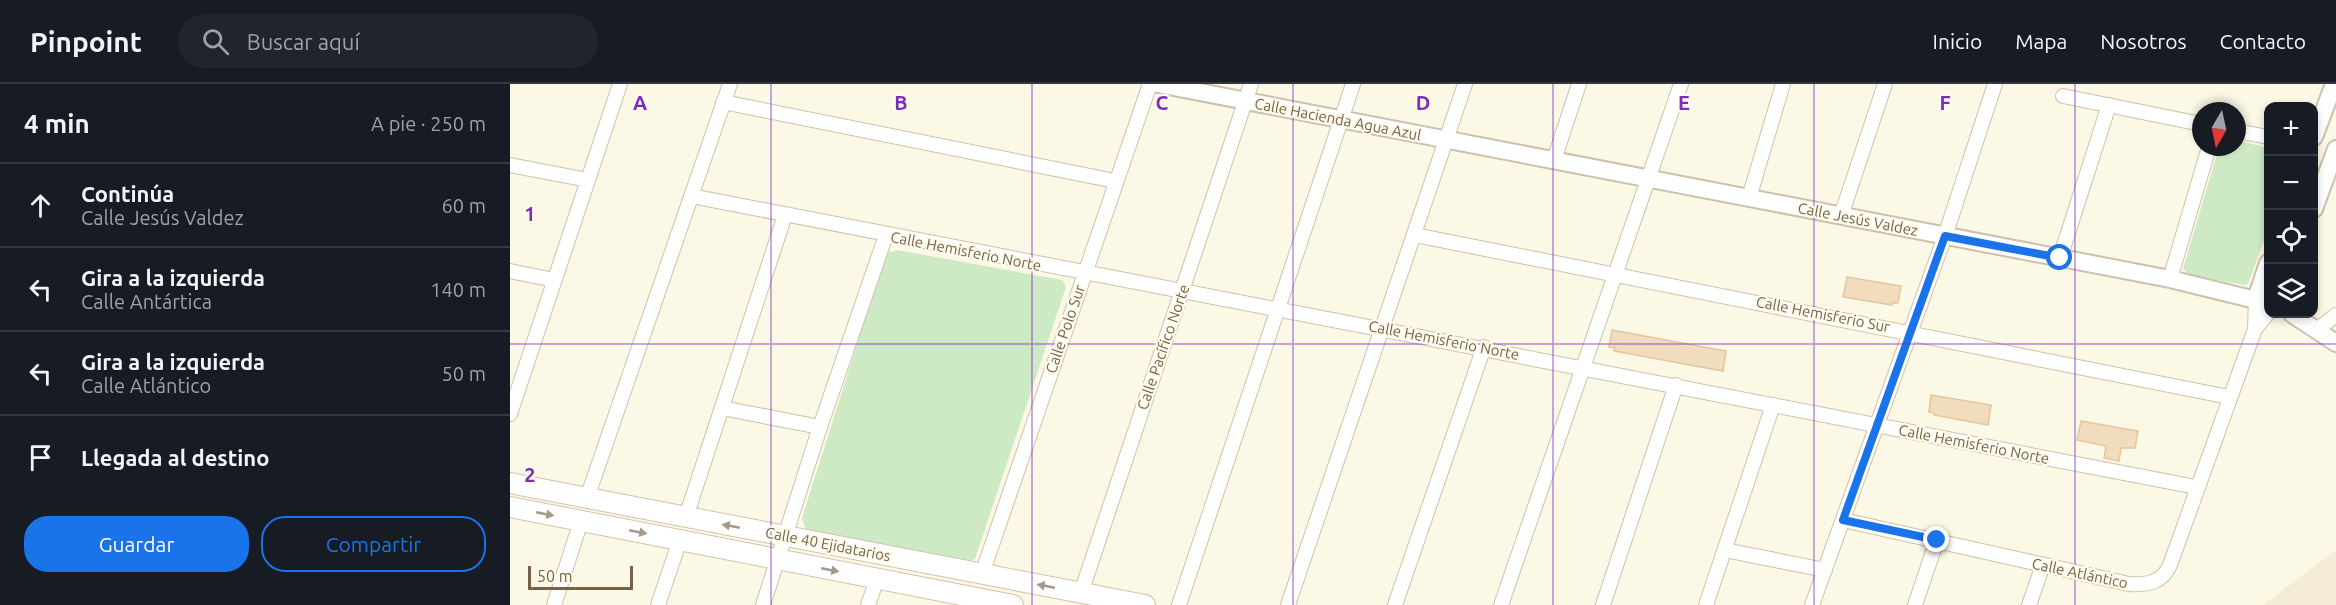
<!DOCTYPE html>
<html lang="es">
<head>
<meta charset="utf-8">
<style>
  body { margin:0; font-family:Ubuntu,sans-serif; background:#20242c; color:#f1f3f6 }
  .controls { position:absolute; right:18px; top:18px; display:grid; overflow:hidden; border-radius:12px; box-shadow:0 3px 9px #0003 }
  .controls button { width:54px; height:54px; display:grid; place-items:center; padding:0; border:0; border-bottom:2px solid #363941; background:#171b24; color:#f1f3f6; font:30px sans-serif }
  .compass { position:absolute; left:1682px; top:18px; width:54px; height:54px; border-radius:50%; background:#171b24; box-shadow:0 3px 9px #0003; rotate:189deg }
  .scale { position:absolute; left:18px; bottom:15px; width:105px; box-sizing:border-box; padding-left:6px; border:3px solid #75624b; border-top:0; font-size:16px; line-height:21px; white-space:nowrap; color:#75624b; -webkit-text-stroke:4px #fffbec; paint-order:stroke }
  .stop { position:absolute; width:18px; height:18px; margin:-14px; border:4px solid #1a73e8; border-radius:50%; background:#fff }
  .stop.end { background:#1a73e8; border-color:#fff; box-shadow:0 2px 6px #0008 }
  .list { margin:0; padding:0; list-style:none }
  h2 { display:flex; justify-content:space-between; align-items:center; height:78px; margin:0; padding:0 24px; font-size:26px }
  h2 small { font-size:20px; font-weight:400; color:#9ea1a6 }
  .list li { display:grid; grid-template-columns:39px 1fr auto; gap:18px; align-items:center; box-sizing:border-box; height:84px; padding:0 24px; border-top:2px solid #363941 }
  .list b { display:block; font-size:22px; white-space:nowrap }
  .list p { margin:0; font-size:20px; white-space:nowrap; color:#9ea1a6 }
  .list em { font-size:20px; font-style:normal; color:#9ea1a6 }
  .actions { display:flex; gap:12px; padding:18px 24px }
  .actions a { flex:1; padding:14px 0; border:2px solid #1a73e8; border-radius:24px; text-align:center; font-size:21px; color:#1a73e8 }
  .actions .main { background:#1a73e8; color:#fff }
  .icon { flex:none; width:33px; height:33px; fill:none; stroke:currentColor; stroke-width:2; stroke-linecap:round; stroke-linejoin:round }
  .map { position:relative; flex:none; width:1826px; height:521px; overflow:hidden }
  header { display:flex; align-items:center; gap:36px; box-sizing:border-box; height:84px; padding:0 30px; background:#171b24; border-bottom:2px solid #363941 }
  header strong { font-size:28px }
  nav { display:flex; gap:33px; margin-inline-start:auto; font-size:21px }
  .search { width:420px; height:54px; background:#20242c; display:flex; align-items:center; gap:15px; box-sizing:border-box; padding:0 21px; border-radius:33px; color:#9ea1a6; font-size:22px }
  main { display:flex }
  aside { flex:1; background:#171b24 }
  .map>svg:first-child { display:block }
  .residential { fill:#f4ebd4 }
  .green { fill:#cdeac4 }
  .building { fill:#f1dcbe; stroke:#e4c69e; stroke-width:1.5 }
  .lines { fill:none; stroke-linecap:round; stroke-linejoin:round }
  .minor-casing { stroke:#cec1ac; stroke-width:16 }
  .tertiary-casing { stroke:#cec1ac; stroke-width:20 }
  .secondary-casing { stroke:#d1c2a9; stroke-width:22 }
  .minor { stroke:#fff; stroke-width:14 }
  .tertiary { stroke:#fff; stroke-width:16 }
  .secondary { stroke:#fff; stroke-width:20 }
  .oneway { fill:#a5998a }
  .route { stroke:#1a73e8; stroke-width:8 }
  .grid { fill:none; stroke:#7b2cbf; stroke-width:1.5; stroke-opacity:0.55 }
  .labels { text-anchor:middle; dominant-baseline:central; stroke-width:4.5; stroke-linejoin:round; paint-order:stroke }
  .street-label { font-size:15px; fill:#75624b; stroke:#fffbec }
  .grid-label { font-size:20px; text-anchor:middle; font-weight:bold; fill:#7b2cbf; stroke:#fffbec; stroke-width:4.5; stroke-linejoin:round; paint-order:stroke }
</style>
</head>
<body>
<header>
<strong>Pinpoint</strong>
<div class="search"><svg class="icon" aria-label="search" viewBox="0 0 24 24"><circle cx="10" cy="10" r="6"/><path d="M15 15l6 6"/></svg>Buscar aquí</div>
<nav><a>Inicio</a><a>Mapa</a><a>Nosotros</a><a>Contacto</a></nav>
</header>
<main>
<aside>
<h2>4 min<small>A pie · 250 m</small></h2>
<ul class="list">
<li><svg class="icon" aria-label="ahead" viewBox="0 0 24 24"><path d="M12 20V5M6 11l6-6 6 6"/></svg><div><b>Continúa</b><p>Calle Jesús Valdez</p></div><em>60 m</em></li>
<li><svg class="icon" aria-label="left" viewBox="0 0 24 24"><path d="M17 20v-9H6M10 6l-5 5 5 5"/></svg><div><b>Gira a la izquierda</b><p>Calle Antártica</p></div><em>140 m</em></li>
<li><svg class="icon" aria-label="left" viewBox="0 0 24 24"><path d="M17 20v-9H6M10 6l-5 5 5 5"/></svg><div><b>Gira a la izquierda</b><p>Calle Atlántico</p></div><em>50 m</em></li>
<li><svg class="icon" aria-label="arrive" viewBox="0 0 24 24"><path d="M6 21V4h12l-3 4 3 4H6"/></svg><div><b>Llegada al destino</b></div></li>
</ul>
<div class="actions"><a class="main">Guardar</a><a>Compartir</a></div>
</aside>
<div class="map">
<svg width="1826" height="521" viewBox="0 0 1826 521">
  <rect width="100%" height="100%" fill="#fcf8e6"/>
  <path class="residential" d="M1826 466V521H1753Z"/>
  <g class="green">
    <path d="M1727 56 1758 64V146L1738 200 1734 201 1680 191 1673 185 1709 63H1727Z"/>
    <path d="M387 166 552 196 556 203 465 475 457 478 296 446 292 434 376 169Z"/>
  </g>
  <g class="building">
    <path d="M1337 193 1391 202 1388 219H1382V221L1333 213Z"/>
    <path d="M1102 246 1216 267 1213 287 1104 267 1105 264 1099 263Z"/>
    <path d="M1421 311 1481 321 1478 341 1424 331V329L1419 328Z"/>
    <path d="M1571 337 1628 347 1625 364H1611L1609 377 1594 374 1596 362 1567 356Z"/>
  </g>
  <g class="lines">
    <g class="minor-casing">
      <g id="minor">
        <path d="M1553 12 1691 40"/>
        <path d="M213 18 605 97"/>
        <path d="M1727 47 1758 53"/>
        <path d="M1044 76 1069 0"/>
        <path d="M0 81 78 96"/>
        <path d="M181 112 1686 403"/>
        <path d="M1239 114 1273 0"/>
        <path d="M1331 132 1375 0"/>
        <path d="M905 151 1719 313"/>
        <path d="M1550 174 1599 21"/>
        <path d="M0 187 44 196"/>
        <path d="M1660 195 1699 63"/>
        <path d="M1745 245 1758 229"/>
        <path d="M1808 245 1826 231"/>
        <path d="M212 324 310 343"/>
        <path d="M0 330 110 0"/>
        <path d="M77 414 220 0"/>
        <path d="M176 433 275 131"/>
        <path d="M1333 436 1619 500C1638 501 1652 499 1660 481L1745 245 1746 215"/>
        <path d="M1215 466 1315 486"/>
        <path d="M472 490 640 0"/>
        <path d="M571 509 741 0"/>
        <path d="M44 521 71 437"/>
        <path d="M148 521 170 456"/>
        <path d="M253 521 310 343 376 151"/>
        <path d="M358 521 367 495"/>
        <path d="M669 521 843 0"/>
        <path d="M778 521 955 0"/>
        <path d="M885 521 974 263"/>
        <path d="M991 521 1171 0"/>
        <path d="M1093 521 1166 301"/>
        <path d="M1196 521 1263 321"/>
        <path d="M1302 521 1435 152 1485 0"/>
        <path d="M1405 521 1427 456"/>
        <path d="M1519 521 1533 481"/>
      </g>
    </g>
    <g class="tertiary-casing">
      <g id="tertiary">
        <path d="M648 0 1660 195 1758 219"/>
        <path d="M1804 53 1824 0"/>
        <path d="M1804 125 1826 65"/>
        <path d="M1746 215 1758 179"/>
        <path d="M1782 230 1826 259"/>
      </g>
    </g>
    <g class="secondary-casing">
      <g id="secondary">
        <path d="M0 399 635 521"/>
        <path d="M0 423 503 521"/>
      </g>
    </g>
    <use href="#minor" class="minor"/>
    <use href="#tertiary" class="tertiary"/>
    <use href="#secondary" class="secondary"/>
  </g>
  <defs><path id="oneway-solid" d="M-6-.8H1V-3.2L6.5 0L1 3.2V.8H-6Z" transform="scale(1.5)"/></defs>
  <g class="oneway">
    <use href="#oneway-solid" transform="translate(35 430) rotate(11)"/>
    <use href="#oneway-solid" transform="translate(221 442) rotate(-169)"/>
    <use href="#oneway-solid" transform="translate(128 448) rotate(11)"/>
    <use href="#oneway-solid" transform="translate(320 486) rotate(11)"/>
    <use href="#oneway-solid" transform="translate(536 502) rotate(-169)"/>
  </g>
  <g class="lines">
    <path class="route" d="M1427 456 1333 436 1435 152 1550 174"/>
  </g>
  <path class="grid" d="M261 0V521M522 0V521M783 0V521M1043 0V521M1304 0V521M1565 0V521M0 260H1826"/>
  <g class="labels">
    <g class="street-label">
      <text transform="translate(828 35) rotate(11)">Calle Hacienda Agua Azul</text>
      <text transform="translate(1348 135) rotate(11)">Calle Jesús Valdez</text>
      <text transform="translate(456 167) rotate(11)">Calle Hemisferio Norte</text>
      <text transform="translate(1313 230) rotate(11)">Calle Hemisferio Sur</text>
      <text transform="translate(555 245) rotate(-71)">Calle Polo Sur</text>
      <text transform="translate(934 256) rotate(11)">Calle Hemisferio Norte</text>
      <text transform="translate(653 263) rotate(-71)">Calle Pacífico Norte</text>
      <text transform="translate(1464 360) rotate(11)">Calle Hemisferio Norte</text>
      <text transform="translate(318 460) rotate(11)">Calle 40 Ejidatarios</text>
      <text transform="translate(1570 489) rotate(12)">Calle Atlántico</text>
    </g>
  </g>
  <g class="grid-label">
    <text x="130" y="26">A</text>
    <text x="391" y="26">B</text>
    <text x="652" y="26">C</text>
    <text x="913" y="26">D</text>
    <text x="1174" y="26">E</text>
    <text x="1435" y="26">F</text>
    <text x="20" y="137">1</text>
    <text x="20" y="398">2</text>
  </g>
</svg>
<div class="controls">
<button>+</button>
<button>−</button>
<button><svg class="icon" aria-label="locate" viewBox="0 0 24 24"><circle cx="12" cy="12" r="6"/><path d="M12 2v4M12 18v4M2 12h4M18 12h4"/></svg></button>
<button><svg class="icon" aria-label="layers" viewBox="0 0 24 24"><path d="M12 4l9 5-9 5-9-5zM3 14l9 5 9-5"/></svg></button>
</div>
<svg class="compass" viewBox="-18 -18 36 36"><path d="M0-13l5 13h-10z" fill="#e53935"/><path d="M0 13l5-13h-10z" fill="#9ea1a6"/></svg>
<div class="scale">50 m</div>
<div class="stop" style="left:1550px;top:174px"></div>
<div class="stop end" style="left:1427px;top:456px"></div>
</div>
</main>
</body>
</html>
